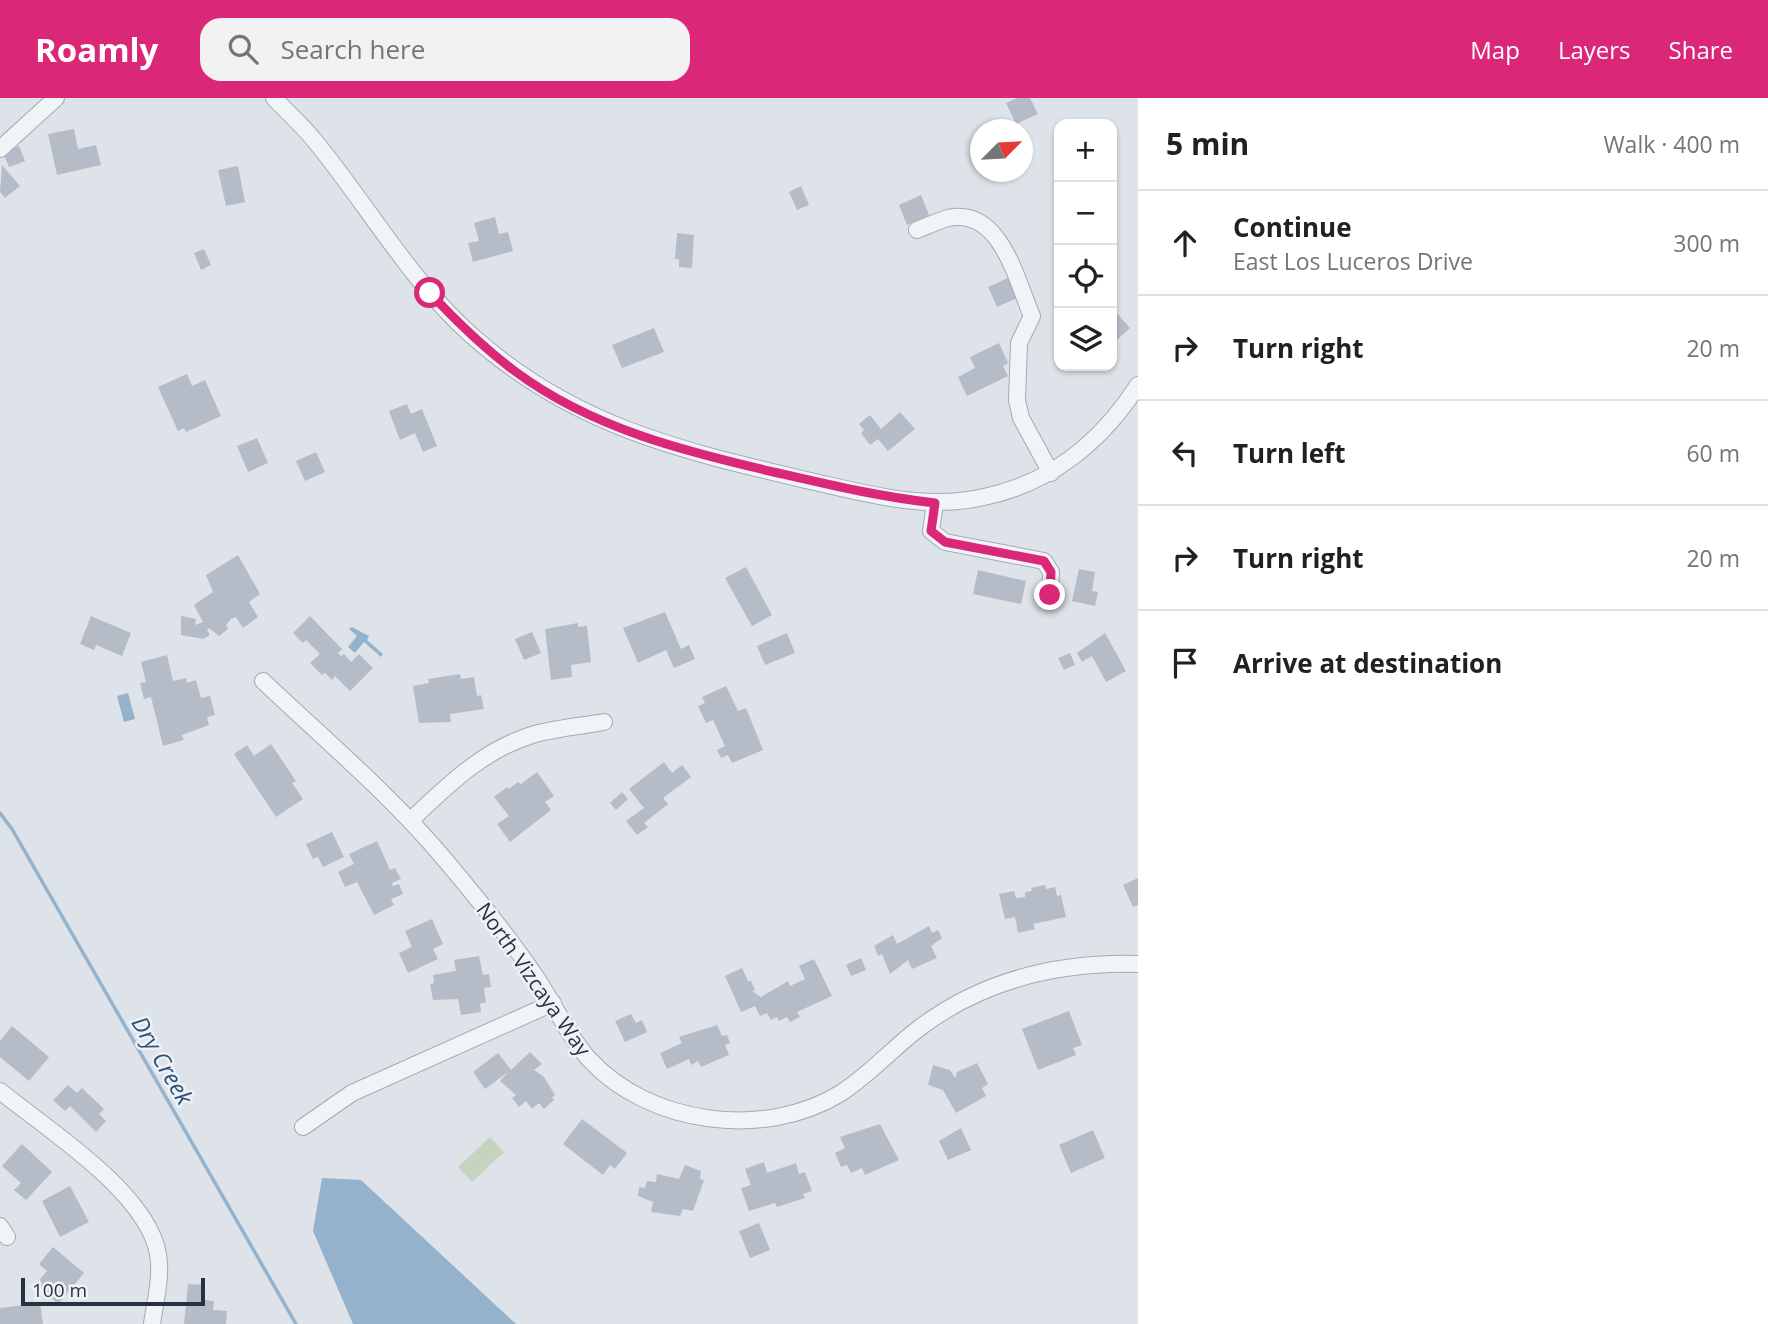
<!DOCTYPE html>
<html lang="en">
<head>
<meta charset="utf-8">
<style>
  body { margin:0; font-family:"Open Sans",sans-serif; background:#f2f2f2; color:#202124 }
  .controls { position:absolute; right:21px; top:21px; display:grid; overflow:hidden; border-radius:14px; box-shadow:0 2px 5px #0004 }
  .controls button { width:63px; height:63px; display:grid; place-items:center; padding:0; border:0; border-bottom:2px solid #e0e0e0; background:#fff; color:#202124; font:35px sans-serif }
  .compass { position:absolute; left:970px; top:21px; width:63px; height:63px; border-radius:50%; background:#fff; box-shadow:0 2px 5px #0004; rotate:66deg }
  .scale { position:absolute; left:21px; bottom:18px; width:184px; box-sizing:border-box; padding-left:7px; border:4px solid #263142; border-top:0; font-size:19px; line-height:24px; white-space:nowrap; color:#263142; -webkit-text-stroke:5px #eef2f7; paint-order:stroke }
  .stop { position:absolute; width:21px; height:21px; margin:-16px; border:5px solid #db2777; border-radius:50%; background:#fff }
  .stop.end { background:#db2777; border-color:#fff; box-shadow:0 2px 7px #0008 }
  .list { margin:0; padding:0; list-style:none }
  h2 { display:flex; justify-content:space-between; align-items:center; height:91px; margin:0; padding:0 28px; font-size:30px }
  h2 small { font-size:23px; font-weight:400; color:#757577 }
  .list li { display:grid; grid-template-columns:46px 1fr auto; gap:21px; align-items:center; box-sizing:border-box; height:105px; padding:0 28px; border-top:2px solid #e0e0e0 }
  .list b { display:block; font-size:26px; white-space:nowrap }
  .list p { margin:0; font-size:23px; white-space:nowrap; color:#757577 }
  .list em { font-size:23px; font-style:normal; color:#757577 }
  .icon { flex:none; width:38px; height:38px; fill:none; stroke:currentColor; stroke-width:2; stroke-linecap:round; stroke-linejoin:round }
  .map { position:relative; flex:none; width:1138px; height:1226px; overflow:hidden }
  header { display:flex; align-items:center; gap:42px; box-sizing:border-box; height:98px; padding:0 35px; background:#db2777; color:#fff }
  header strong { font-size:33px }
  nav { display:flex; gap:38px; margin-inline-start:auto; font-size:24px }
  .search { width:490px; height:63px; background:#f2f2f2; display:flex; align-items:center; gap:18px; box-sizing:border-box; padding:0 24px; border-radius:21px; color:#757577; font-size:26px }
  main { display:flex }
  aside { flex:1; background:#fff }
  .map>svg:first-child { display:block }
  .green { fill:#c5d4be }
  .water { fill:#95b2cd }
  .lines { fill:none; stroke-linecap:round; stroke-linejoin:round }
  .stream { stroke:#95b2cd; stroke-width:3.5 }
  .building { fill:#b5bcc7 }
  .minor-casing { stroke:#a3aab4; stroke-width:18 }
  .minor { stroke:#f1f4f7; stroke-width:16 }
  .route { stroke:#db2777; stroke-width:9 }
  .labels { text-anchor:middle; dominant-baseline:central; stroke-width:5; stroke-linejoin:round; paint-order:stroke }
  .street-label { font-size:21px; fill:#263142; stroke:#eef2f7 }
  .water-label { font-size:23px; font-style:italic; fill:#2b517a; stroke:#eef2f7 }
</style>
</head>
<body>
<header>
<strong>Roamly</strong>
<div class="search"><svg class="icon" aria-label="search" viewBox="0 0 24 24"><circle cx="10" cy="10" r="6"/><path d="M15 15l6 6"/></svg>Search here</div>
<nav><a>Map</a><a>Layers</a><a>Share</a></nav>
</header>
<main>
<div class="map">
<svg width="1138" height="1226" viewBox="0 0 1138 1226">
  <rect width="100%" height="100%" fill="#dee3e9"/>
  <path class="green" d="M490 1039 504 1054 472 1084 458 1069Z"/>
  <g class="water">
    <path d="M352 529 369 538 367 542 383 556 381 559 364 544 355 555 348 549 357 538 349 531Z"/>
    <path d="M128 595 135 621 124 624 117 598Z"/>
    <path d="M322 1080 361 1082 516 1226H353L313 1133Z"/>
  </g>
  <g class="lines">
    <path class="stream" d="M0 715 12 731 296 1226"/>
  </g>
  <g class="building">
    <path d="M1017 0H1030L1038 16 1016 26 1006 5Z"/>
    <path d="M74 31 78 51 96 47 101 67 57 77 48 36Z"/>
    <path d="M19 48 25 63 9 69 3 55Z"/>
    <path d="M2 67 20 88 5 100 0 94Z"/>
    <path d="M238 68 245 104 226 108 218 72Z"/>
    <path d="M801 88 809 107 797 112 789 94Z"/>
    <path d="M921 97 929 117 907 127 899 107Z"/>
    <path d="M495 119 499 136 508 134 513 153 473 164 468 145 479 143 474 125Z"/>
    <path d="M677 135 694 137 692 170 679 169V161H675Z"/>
    <path d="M204 151 211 167 201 172 194 155Z"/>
    <path d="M1008 180 1017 200 997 209 988 189Z"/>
    <path d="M1112 210 1130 230 1118 241 1112 234Z"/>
    <path d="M654 230 664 254 622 270 612 247Z"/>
    <path d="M999 245 1008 265 1003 268 1008 278 967 298 958 279 975 270 970 259Z"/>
    <path d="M187 276 192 288 205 282 221 318 186 334 184 330 178 333 158 289Z"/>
    <path d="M407 306 411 316 422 311 437 348 423 354 415 335 400 342 389 313Z"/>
    <path d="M900 314 915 331 888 353 878 341 870 347 861 335 864 332 859 326 870 317 881 331Z"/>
    <path d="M257 340 268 365 248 374 237 348Z"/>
    <path d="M316 354 325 374 305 383 296 363Z"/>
    <path d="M238 457 260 496 249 504 258 519 243 530 236 519 231 521 226 527 228 531 219 538 209 530 207 532 210 537 203 541 181 537V518L196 521 195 527 203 524 194 507 213 494 206 477Z"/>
    <path d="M746 469 772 517 752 528 725 480Z"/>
    <path d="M1079 471 1095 474 1092 493 1098 494 1095 508 1072 503Z"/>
    <path d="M978 472 1026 483 1021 506 973 496Z"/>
    <path d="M665 514 681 551 689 547 695 561 674 570 666 552 638 565 623 530Z"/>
    <path d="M91 518 131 535 122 558 96 547 94 552 80 546Z"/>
    <path d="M310 518 342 551 338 555 341 558 344 556 351 564 359 556 373 570 350 593 335 578 332 582 325 575 322 577 310 565 320 556 306 542 303 545 293 535Z"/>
    <path d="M578 525V529L587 528 591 564 571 567 572 579 551 582 545 531Z"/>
    <path d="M532 534 541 555 524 562 515 541Z"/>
    <path d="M787 535 795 555 765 567 757 548Z"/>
    <path d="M1105 535 1126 573 1106 584 1092 558 1082 564 1077 555Z"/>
    <path d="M1070 555 1075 567 1064 572 1058 560Z"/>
    <path d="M167 557 173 583 186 580 187 585 196 582 201 600 210 598 215 617 207 619 209 627 182 637 184 642 163 648 151 599 144 601 140 585 146 584 141 564Z"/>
    <path d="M460 576 461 581 474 579 477 598 481 597 484 611 450 616 451 624 419 625 413 588 429 585 428 581Z"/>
    <path d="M726 588 738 613 746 610 763 652 732 665 728 657 721 660 717 652 725 648 713 622 706 625 698 608 705 605 702 599Z"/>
    <path d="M271 646 296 683 292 685 303 701 276 719 234 656 247 647 254 658Z"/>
    <path d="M664 664 672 675 682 667 691 679 663 700 668 706 644 725 648 729 637 737 626 723 644 710 629 691Z"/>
    <path d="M537 674 554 698 545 704 551 712 510 744 497 726 509 718 494 699 507 689 509 691 518 684 521 686Z"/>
    <path d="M622 694 628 701 616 712 610 705Z"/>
    <path d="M332 734 344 759 323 769 318 759 313 761 306 746Z"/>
    <path d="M377 743 390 772 395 770 401 781 392 785 393 788 399 786 403 796 391 801 394 807 374 817 357 784 345 789 338 774 354 766 349 756Z"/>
    <path d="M1138 780V807L1133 809 1123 787Z"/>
    <path d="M1045 787 1046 791 1055 789 1057 798 1061 797 1066 819 1033 826 1035 831 1018 835 1015 819 1005 821 999 796 1014 793 1016 800 1025 799V794L1032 793 1031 790Z"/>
    <path d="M432 821 443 846 433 851 438 861 408 875 399 855 412 849 405 833Z"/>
    <path d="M929 828 932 835 938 832 942 840 931 848 937 860 912 871 908 862 890 876 882 856 878 858 874 848 893 837 897 846Z"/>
    <path d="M479 858 483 877 489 876 491 889 484 890 486 904 480 906 481 914 461 917 458 901 433 902 430 886 434 885 433 877 456 873 454 862Z"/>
    <path d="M861 860 866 872 851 878 846 867Z"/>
    <path d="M814 861 832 898 797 914 800 919 790 924 787 919 779 923 777 919 771 922 767 915 760 918 755 908 741 914 725 878 742 870 748 883H751L755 892 752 893 761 899 788 883 790 888 805 881 799 868Z"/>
    <path d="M1069 913 1082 947 1073 950 1076 957 1038 972 1022 931Z"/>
    <path d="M631 916 636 925 642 922 647 934 625 944 615 923Z"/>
    <path d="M717 927 722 938 727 937 730 945 725 947 729 957 701 969 698 963 691 967 689 961 667 971 660 955 682 945 679 939Z"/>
    <path d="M12 928 49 959 29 983 0 959V943Z"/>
    <path d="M530 954 542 966 534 972 544 979 555 997 552 1000 554 1002 544 1011 539 1005 532 1011 526 1003 519 1009 512 1000 516 997 500 983 508 974 485 991 473 974 498 955 511 972Z"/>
    <path d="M977 965 988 986 982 990 986 998 956 1015 943 992 928 987 933 967 950 972 955 980 957 974Z"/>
    <path d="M68 987 77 995 82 990 104 1011 99 1016 106 1023 96 1034 70 1008 65 1013 53 1002Z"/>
    <path d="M582 1021 627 1055 615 1071 610 1067 603 1077 563 1046Z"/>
    <path d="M880 1026 899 1062 865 1077 862 1070 851 1075 847 1067 841 1069 835 1055 845 1050 840 1039Z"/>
    <path d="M961 1030 971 1052 948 1062 939 1043Z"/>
    <path d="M1093 1032 1105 1060 1071 1075 1059 1047Z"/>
    <path d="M22 1046 52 1074 26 1102 14 1092 21 1085 2 1068Z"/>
    <path d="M764 1064 767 1075 796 1065 799 1076 805 1074 812 1093 803 1096 805 1100 777 1109 775 1105 749 1113 741 1090 751 1087 745 1071Z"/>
    <path d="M685 1067 701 1073 700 1081 704 1082 693 1113 683 1111 680 1118 651 1114 653 1104 638 1098 639 1089 645 1090 647 1083 656 1084 657 1076 679 1081Z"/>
    <path d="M70 1088 89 1124 60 1139 42 1103Z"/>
    <path d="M759 1125 770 1152 750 1160 739 1133Z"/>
    <path d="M53 1149 84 1175 58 1206 36 1186 47 1173 39 1166Z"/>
    <path d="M188 1186 204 1187 203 1202 214 1203 213 1212 227 1213 226 1226H184Z"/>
    <path d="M40 1205 43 1226H0V1210Z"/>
  </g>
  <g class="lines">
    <g class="minor-casing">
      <g id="minor">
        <path d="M274 0C287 14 302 27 314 42 367 106 408 180 470 236 571 327 678 352 806 382 865 395 924 413 984 399 1051 385 1102 343 1138 287"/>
        <path d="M0 51 56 0"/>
        <path d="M917 132C927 128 938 123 948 120 1001 109 1016 182 1032 218L1019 245 1017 302 1021 320 1051 375"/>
        <path d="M935 405 931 433 945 444 1044 463 1051 474 1050 497"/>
        <path d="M263 583C325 642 391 697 446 763 478 801 510 840 538 882 553 905 571 942 589 961 649 1027 765 1042 841 995 869 977 892 951 918 931 982 882 1059 864 1138 866"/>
        <path d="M411 722C449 686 484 651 535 636 557 630 582 628 604 624"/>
        <path d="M0 993C48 1032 147 1094 158 1156 162 1178 155 1204 152 1226"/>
        <path d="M303 1029 352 995 553 905"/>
        <path d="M0 1128 7 1139"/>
      </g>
    </g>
    <use href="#minor" class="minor"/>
  </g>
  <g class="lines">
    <path class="route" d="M430 195C457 224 485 251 516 274 593 331 687 354 778 375 830 387 881 399 935 405L931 433 945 444 1044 463 1051 474 1050 497"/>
  </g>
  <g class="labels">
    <g class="street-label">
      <text transform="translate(534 881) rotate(55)">North Vizcaya Way</text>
    </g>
    <g class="water-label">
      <text transform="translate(163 962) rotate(60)">Dry Creek</text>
    </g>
  </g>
</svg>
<div class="controls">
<button>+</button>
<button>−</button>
<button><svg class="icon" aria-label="locate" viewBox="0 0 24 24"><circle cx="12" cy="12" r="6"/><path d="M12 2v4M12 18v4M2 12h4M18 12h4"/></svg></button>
<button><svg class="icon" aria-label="layers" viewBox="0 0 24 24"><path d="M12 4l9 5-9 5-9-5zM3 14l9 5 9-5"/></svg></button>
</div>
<svg class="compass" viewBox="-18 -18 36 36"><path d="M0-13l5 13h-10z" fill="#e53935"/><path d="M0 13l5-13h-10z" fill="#757577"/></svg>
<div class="scale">100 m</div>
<div class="stop" style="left:430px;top:195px"></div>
<div class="stop end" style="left:1050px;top:497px"></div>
</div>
<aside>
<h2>5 min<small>Walk · 400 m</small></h2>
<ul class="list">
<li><svg class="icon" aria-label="ahead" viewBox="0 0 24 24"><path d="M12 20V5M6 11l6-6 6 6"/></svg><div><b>Continue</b><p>East Los Luceros Drive</p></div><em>300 m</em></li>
<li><svg class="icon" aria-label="right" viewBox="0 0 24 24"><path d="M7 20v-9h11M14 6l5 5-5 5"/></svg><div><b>Turn right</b></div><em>20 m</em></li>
<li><svg class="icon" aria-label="left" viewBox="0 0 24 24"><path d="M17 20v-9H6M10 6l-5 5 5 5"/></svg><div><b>Turn left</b></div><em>60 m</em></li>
<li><svg class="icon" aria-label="right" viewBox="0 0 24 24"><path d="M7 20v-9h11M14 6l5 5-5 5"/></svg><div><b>Turn right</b></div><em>20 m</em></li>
<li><svg class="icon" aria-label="arrive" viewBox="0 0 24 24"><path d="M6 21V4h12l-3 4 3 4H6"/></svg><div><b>Arrive at destination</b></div></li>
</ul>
</aside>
</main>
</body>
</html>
